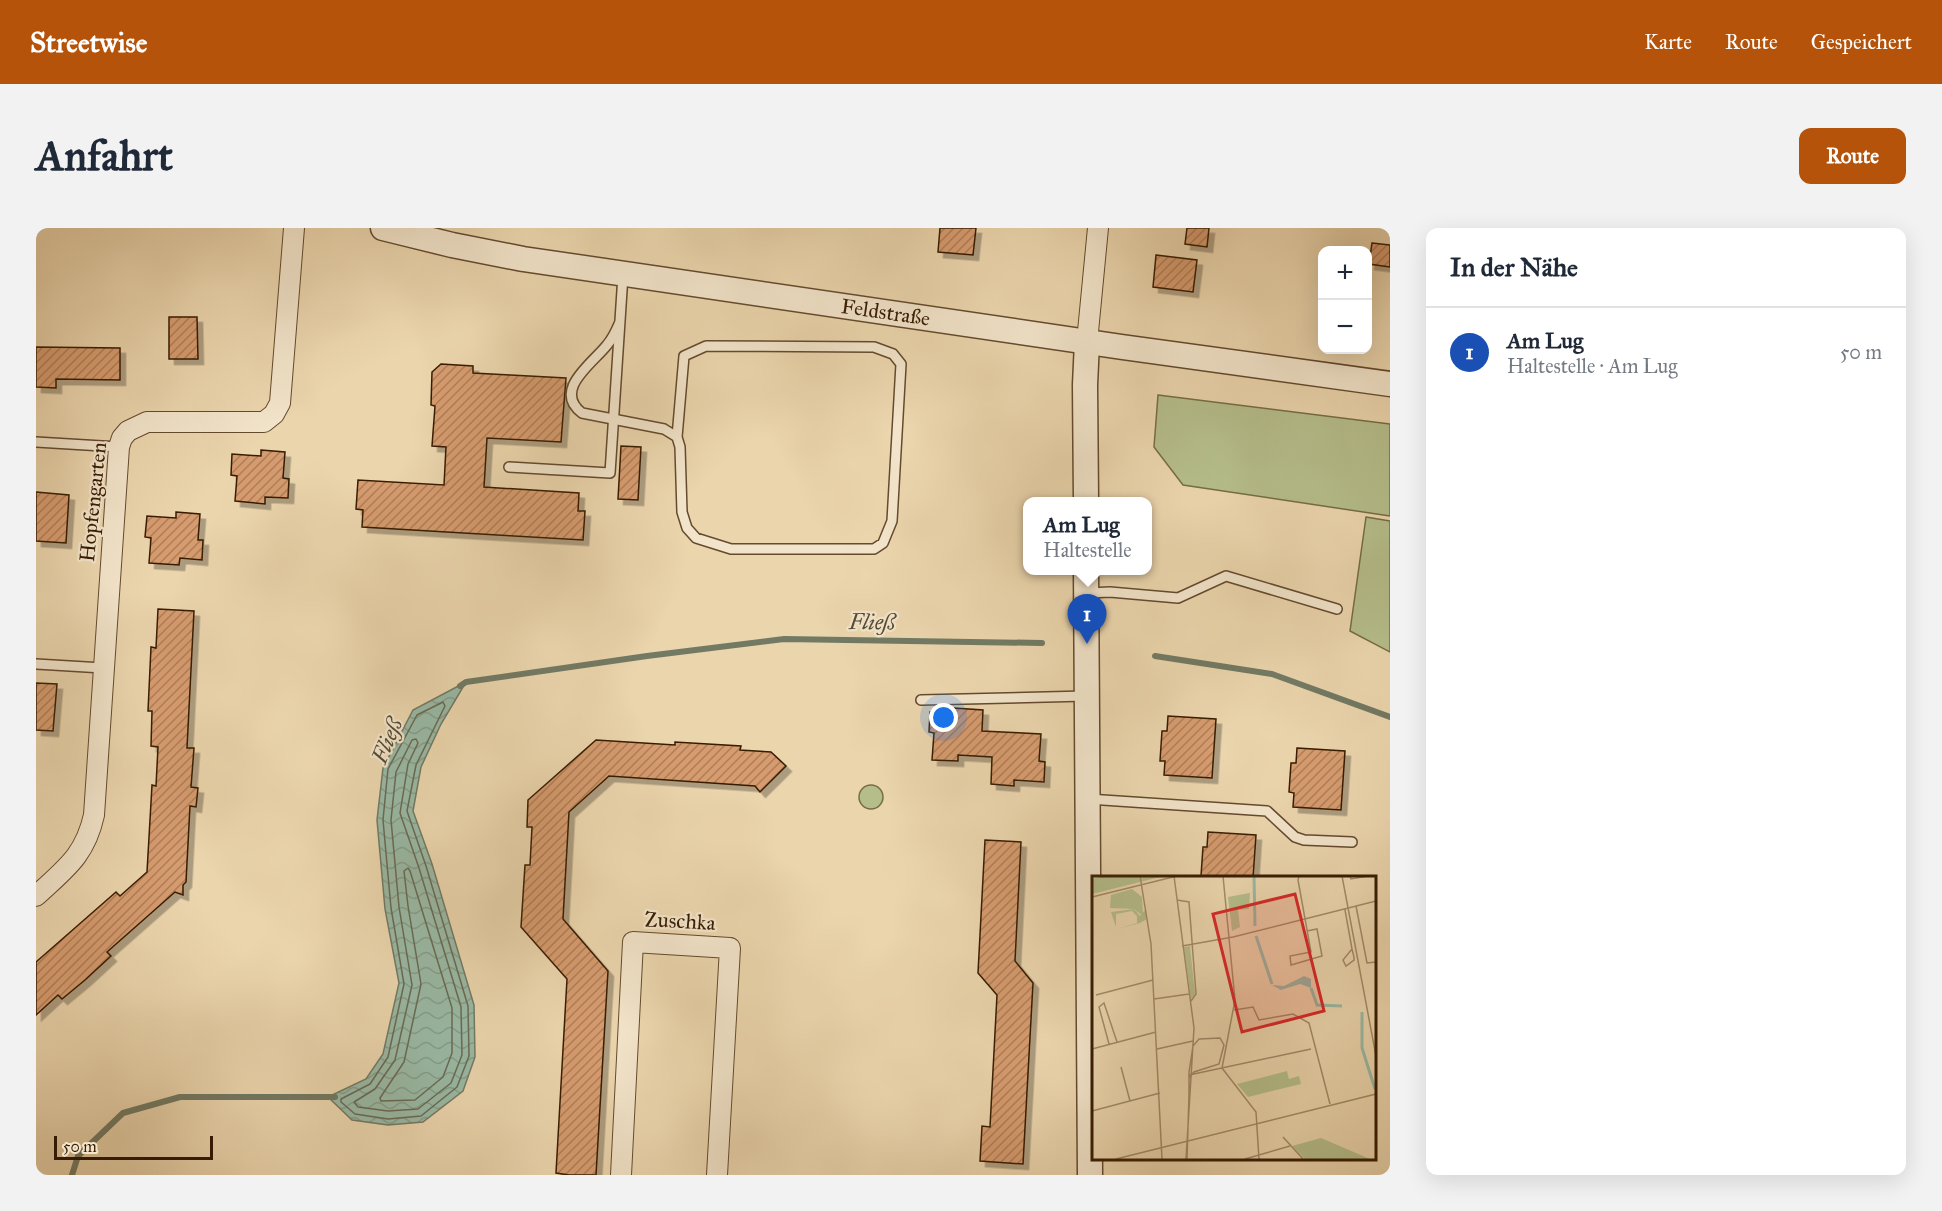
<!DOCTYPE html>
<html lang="de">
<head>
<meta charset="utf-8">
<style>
  body { margin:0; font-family:"IM FELL Great Primer",serif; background:#f2f2f3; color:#1f2937 }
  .controls { position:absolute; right:18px; top:18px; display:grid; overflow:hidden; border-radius:12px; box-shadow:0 6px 24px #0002 }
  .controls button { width:54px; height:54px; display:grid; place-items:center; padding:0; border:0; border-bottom:2px solid #e0e1e3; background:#fff; color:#1f2937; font:30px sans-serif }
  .scale { position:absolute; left:18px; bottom:15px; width:159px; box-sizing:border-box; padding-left:6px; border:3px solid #371c03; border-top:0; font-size:16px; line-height:21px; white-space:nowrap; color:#371c03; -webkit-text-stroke:4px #f2e4ca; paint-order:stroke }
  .you { position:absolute; left:908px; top:490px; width:21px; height:21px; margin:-15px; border:4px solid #fff; border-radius:50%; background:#1a73e8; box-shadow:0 0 0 9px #1a73e833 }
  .badge { display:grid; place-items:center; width:39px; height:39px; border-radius:50%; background:#b45309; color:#fff; font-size:20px; font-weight:700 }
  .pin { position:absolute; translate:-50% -50px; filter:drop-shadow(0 2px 3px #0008) }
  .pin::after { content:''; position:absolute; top:32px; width:21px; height:18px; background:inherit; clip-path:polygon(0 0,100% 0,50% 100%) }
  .popup { position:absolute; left:987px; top:269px; width:129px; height:78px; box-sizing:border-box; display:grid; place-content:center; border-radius:12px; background:#fff; filter:drop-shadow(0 2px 4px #0005); font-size:20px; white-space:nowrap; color:#747a83 }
  .popup b { font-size:22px; color:#1f2937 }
  .popup::after { content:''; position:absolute; left:50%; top:100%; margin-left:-12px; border:12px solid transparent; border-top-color:#fff }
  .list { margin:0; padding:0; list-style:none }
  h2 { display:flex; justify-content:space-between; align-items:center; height:78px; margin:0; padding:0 24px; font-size:26px }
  h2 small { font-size:20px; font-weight:400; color:#747a83 }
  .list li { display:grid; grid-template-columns:39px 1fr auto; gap:18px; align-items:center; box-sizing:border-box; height:90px; padding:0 24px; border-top:2px solid #e0e1e3 }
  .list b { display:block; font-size:22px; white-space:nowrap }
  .list p { margin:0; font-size:20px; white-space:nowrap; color:#747a83 }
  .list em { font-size:20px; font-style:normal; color:#747a83 }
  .map { position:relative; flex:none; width:1354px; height:947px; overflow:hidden; border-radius:12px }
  header { display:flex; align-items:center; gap:36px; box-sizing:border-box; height:84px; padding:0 30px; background:#b45309; color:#fff }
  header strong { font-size:28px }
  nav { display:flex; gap:33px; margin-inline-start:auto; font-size:21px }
  .intro { display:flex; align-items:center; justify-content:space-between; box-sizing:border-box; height:144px; padding:0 36px }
  h1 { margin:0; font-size:42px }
  .button { padding:15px 27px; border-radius:12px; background:#b45309; color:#fff; font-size:21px; font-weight:700 }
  main { display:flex; gap:36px; padding:0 36px }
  aside { flex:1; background:#fff; border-radius:12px; box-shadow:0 6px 24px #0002 }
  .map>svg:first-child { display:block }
  .green { fill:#b5be8b; stroke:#766d47; stroke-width:1.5 }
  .water { fill:url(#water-waves); stroke:#727a64; stroke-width:1.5 }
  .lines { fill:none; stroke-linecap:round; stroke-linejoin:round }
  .shore { stroke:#686a54; stroke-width:1.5 }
  .stream { stroke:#727a64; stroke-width:6 }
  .building { fill:url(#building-hatch); stroke:#371c03; stroke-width:1.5; filter:url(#shadow) }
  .service-casing { stroke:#644a2e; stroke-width:12 }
  .minor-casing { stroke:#644a2e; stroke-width:22 }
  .tertiary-casing { stroke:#644a2e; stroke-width:27 }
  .service { stroke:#f2e4ca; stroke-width:9 }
  .minor { stroke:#f2e4ca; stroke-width:20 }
  .tertiary { stroke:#f2e4ca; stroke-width:24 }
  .labels { text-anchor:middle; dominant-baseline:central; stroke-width:4.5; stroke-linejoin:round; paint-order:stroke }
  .street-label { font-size:21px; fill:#371c03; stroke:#f2e4ca }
  .water-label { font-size:22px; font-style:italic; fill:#544b34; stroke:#f2e4ca }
  .inset-river { fill:none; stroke:#99b9a5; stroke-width:3 }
  .inset-road { fill:none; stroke:#a38b69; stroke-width:1.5 }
  .view { fill:#d62828; fill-opacity:0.15; stroke:#d62828; stroke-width:3 }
  .inset-edge { fill:none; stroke:#371c03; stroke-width:3 }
</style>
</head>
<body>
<header>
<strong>Streetwise</strong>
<nav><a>Karte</a><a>Route</a><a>Gespeichert</a></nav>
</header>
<div class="intro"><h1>Anfahrt</h1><a class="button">Route</a></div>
<main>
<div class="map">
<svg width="1354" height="947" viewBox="0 0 1354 947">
  <defs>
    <pattern id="water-waves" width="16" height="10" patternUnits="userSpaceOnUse" patternTransform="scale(1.5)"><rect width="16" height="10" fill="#99b9a5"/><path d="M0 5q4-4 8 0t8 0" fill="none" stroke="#849e8c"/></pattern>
    <pattern id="building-hatch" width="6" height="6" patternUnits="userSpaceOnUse" patternTransform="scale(1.5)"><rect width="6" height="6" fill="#d69b6e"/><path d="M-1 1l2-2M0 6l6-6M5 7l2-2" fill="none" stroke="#ae7e58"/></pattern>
    <filter id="shadow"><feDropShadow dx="5.5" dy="5.5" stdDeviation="0" flood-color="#0004"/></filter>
  </defs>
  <rect width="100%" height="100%" fill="#ebd5ad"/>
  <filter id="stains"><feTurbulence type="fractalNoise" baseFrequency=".00333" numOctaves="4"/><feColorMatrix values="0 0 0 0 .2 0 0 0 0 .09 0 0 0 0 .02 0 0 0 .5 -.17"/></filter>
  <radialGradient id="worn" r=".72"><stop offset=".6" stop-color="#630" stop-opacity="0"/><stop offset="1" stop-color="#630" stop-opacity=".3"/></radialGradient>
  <g class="green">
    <path d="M1122 167 1354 196V288L1147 257 1118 219Z"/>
    <path d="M1330 289 1354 293V424L1314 403Z"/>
    <circle cx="835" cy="569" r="12"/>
  </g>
  <path class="water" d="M430 454 405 496 385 539 377 583 396 636 438 777 439 829 427 863 387 894 352 897 316 892 292 869 330 851 347 826 363 755 349 681 341 592 347 540 377 482Z"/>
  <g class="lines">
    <g class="shore">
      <path d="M407 474 409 478 380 537 371 583 390 638 432 778 433 828 421 859 385 888 352 891 319 886 305 874V871L334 856 352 829 368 756 355 680 347 592 352 541 381 487Z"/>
      <path d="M380 511 382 515 372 536 364 585 383 640 425 779 426 827 415 855 382 881 352 883 322 879 318 874 339 861 359 832 376 757 363 679 355 592 360 544 376 512Z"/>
      <path d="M372 640 374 643 416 780V825L407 849 379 872 345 873 344 870 368 834 385 756 372 678 368 643Z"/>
    </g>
    <g class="stream">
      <path d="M1119 428 1236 446 1354 489"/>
      <path d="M424 458 430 454 611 428 748 411 1006 415"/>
      <path d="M36 947 42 928 87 885 144 869H299"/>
    </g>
  </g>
  <g class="building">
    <path d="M904 0H940L937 27 902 24Z"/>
    <path d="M1151 0H1173L1171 19 1149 16Z"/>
    <path d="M1336 15 1354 17V39L1333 36Z"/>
    <path d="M1120 27 1161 32 1157 64 1117 59Z"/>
    <path d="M133 89H161L162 131H133Z"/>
    <path d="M0 119 84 120V152L20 151V160L0 159Z"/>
    <path d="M405 136 437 138V145L530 150 525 214 451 210 448 259 543 265 542 283H549L547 312 326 299 327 282 320 281 322 252 408 257 410 219 396 218 399 178 395 177 396 144Z"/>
    <path d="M585 218 605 219 602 272 582 271Z"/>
    <path d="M225 222 249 224 247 250 253 251 252 270 229 269V276L199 273 201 248 195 247 196 226 225 228Z"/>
    <path d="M0 264 33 267 30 315 0 313Z"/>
    <path d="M140 284 164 286 162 312H167L166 332 144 330 143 337 113 335 115 310 109 309 111 288 140 290Z"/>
    <path d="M122 381 158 383 151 520H158L155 559 162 560 160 579 154 578 150 654 147 657V667L139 664 71 724 75 728 49 752 26 771 22 767 0 787V734L80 664 84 668 111 644 116 557 120 558 122 519 115 518 116 483H112L115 419 120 420Z"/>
    <path d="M0 455 21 456 17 503 0 502Z"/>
    <path d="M918 480 947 482 946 503 1005 506 1003 533 1009 534 1008 554 978 552V558L955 556 956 529 922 527V533L896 532 898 505 893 504 894 484 917 485Z"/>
    <path d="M1132 488 1180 491 1176 550 1128 547 1129 533H1124L1126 503H1131Z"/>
    <path d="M560 512 639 517V514L705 518 704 522 735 524 750 538 724 564 719 558 573 548 533 584 527 691 572 743 560 947H533L520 945 531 751 485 699 489 637H494L496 599H491L492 572Z"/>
    <path d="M1261 520 1309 523 1305 582 1257 579 1258 565 1253 564 1255 535H1260Z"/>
    <path d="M1172 604 1220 607 1217 650H1169L1165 648 1167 619H1171Z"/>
    <path d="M949 612 985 614 979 733 997 755 987 936 944 933 946 898 954 899 961 767 942 745Z"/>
  </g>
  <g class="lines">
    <g class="service-casing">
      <g id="service">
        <path d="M583 96C580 103 576 111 571 117 557 135 516 162 546 185L628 201 641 209 644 219 646 284 651 300 660 310 695 321H838L847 315 856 293 865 136 857 126 838 119 670 118 648 128 641 209"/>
        <path d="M0 214 83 219"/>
        <path d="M473 239 574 245 587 47"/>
        <path d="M1052 365 1074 364 1142 370 1190 348 1301 381"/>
        <path d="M0 436 67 440"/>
        <path d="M885 472 1050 468"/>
        <path d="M1052 571 1231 583 1259 609 1268 612 1316 614"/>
      </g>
    </g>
    <g class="minor-casing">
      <g id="minor">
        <path d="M1051 114 1062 0"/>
        <path d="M0 668C29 641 49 628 58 587L83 219 86 210 92 203 111 194H228L238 186 244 175 258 0"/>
        <path d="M585 947 597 714 694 720 681 947"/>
      </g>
    </g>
    <g class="tertiary-casing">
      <g id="tertiary">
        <path id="s1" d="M347 0 416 17 487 31 1086 119 1354 156"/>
        <path d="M1050 274 1049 157 1051 114"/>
        <path d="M1050 342 1054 947"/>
      </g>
    </g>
    <use href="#service" class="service"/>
    <use href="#minor" class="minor"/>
    <use href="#tertiary" class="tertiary"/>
  </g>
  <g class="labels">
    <g class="street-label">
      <text stroke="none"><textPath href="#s1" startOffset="510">Feldstraße</textPath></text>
      <text transform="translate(57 274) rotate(-84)">Hopfengarten</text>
      <text transform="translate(644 693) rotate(3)">Zuschka</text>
    </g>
    <g class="water-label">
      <text transform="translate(836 394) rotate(1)">Fließ</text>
      <text transform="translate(351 513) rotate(-67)">Fließ</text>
    </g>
  </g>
  <g transform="translate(1056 648)">
    <rect width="284" height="284" fill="#ebd5ad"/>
    <path d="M12 0H72L0 18V3ZM158 17 157 33 146 34 148 51 140 55 136 21ZM42 33 48 40 54 33 55 43 48 47 25 53 45 47V40L40 35 24 38V51L19 36ZM98 70 103 118 99 123 92 71ZM229 262 278 283H213L200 270Z" fill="#b5be8b"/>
    <path d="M40 13 50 21 51 40 42 33 18 32 19 19ZM195 195 197 203 207 200 209 208 156 221 145 208Z" fill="#b5be8b"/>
    <path d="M212 100 219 103V112L208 108 189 114 180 109 192 110Z" fill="#99b9a5"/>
    <path class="inset-river" d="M162 0 163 50M164 60 180 108M219 112 225 129 250 130M270 136V172L283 213"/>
    <path class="inset-road" d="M48 0 59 68 70 283M82 0 102 152 94 283M131 0 143 124 130 192 164 236 167 283M207 0 206 4 219 76 198 80 199 89 230 80 225 53 215 55M250 0 284 180M258 0 259 3 276 0M0 21 85 0M85 24 97 26 104 118 99 125M264 30 275 87 284 86M253 33V34L260 73 262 81V84L254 90 251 84 260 73M90 70 141 61 284 25M4 119 61 104M62 123 97 118M142 134 161 131 167 144 201 138 217 147 238 228M17 168 7 131 12 127 25 166M0 173 64 156M65 173 101 165M29 191 38 225M97 199 219 173M0 235 68 217M191 261 211 283M24 283 284 218M95 283 97 218V196L101 170 107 163 128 162 132 169 127 188 102 196 97 202M153 283 198 270"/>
    <path class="view" d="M203 18 232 135 150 156 121 38Z"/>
    <rect width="284" height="284" class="inset-edge"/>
  </g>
  <rect width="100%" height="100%" filter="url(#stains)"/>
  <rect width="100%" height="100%" fill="url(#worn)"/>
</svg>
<div class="controls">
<button>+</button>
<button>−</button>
</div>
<div class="scale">50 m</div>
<div class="you"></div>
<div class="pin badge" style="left:1051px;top:416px;background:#1a4fb4">1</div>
<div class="popup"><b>Am Lug</b>Haltestelle</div>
</div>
<aside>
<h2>In der Nähe<small></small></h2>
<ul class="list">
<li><span class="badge" style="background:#1a4fb4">1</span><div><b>Am Lug</b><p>Haltestelle · Am Lug</p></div><em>50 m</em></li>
</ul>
</aside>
</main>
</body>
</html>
